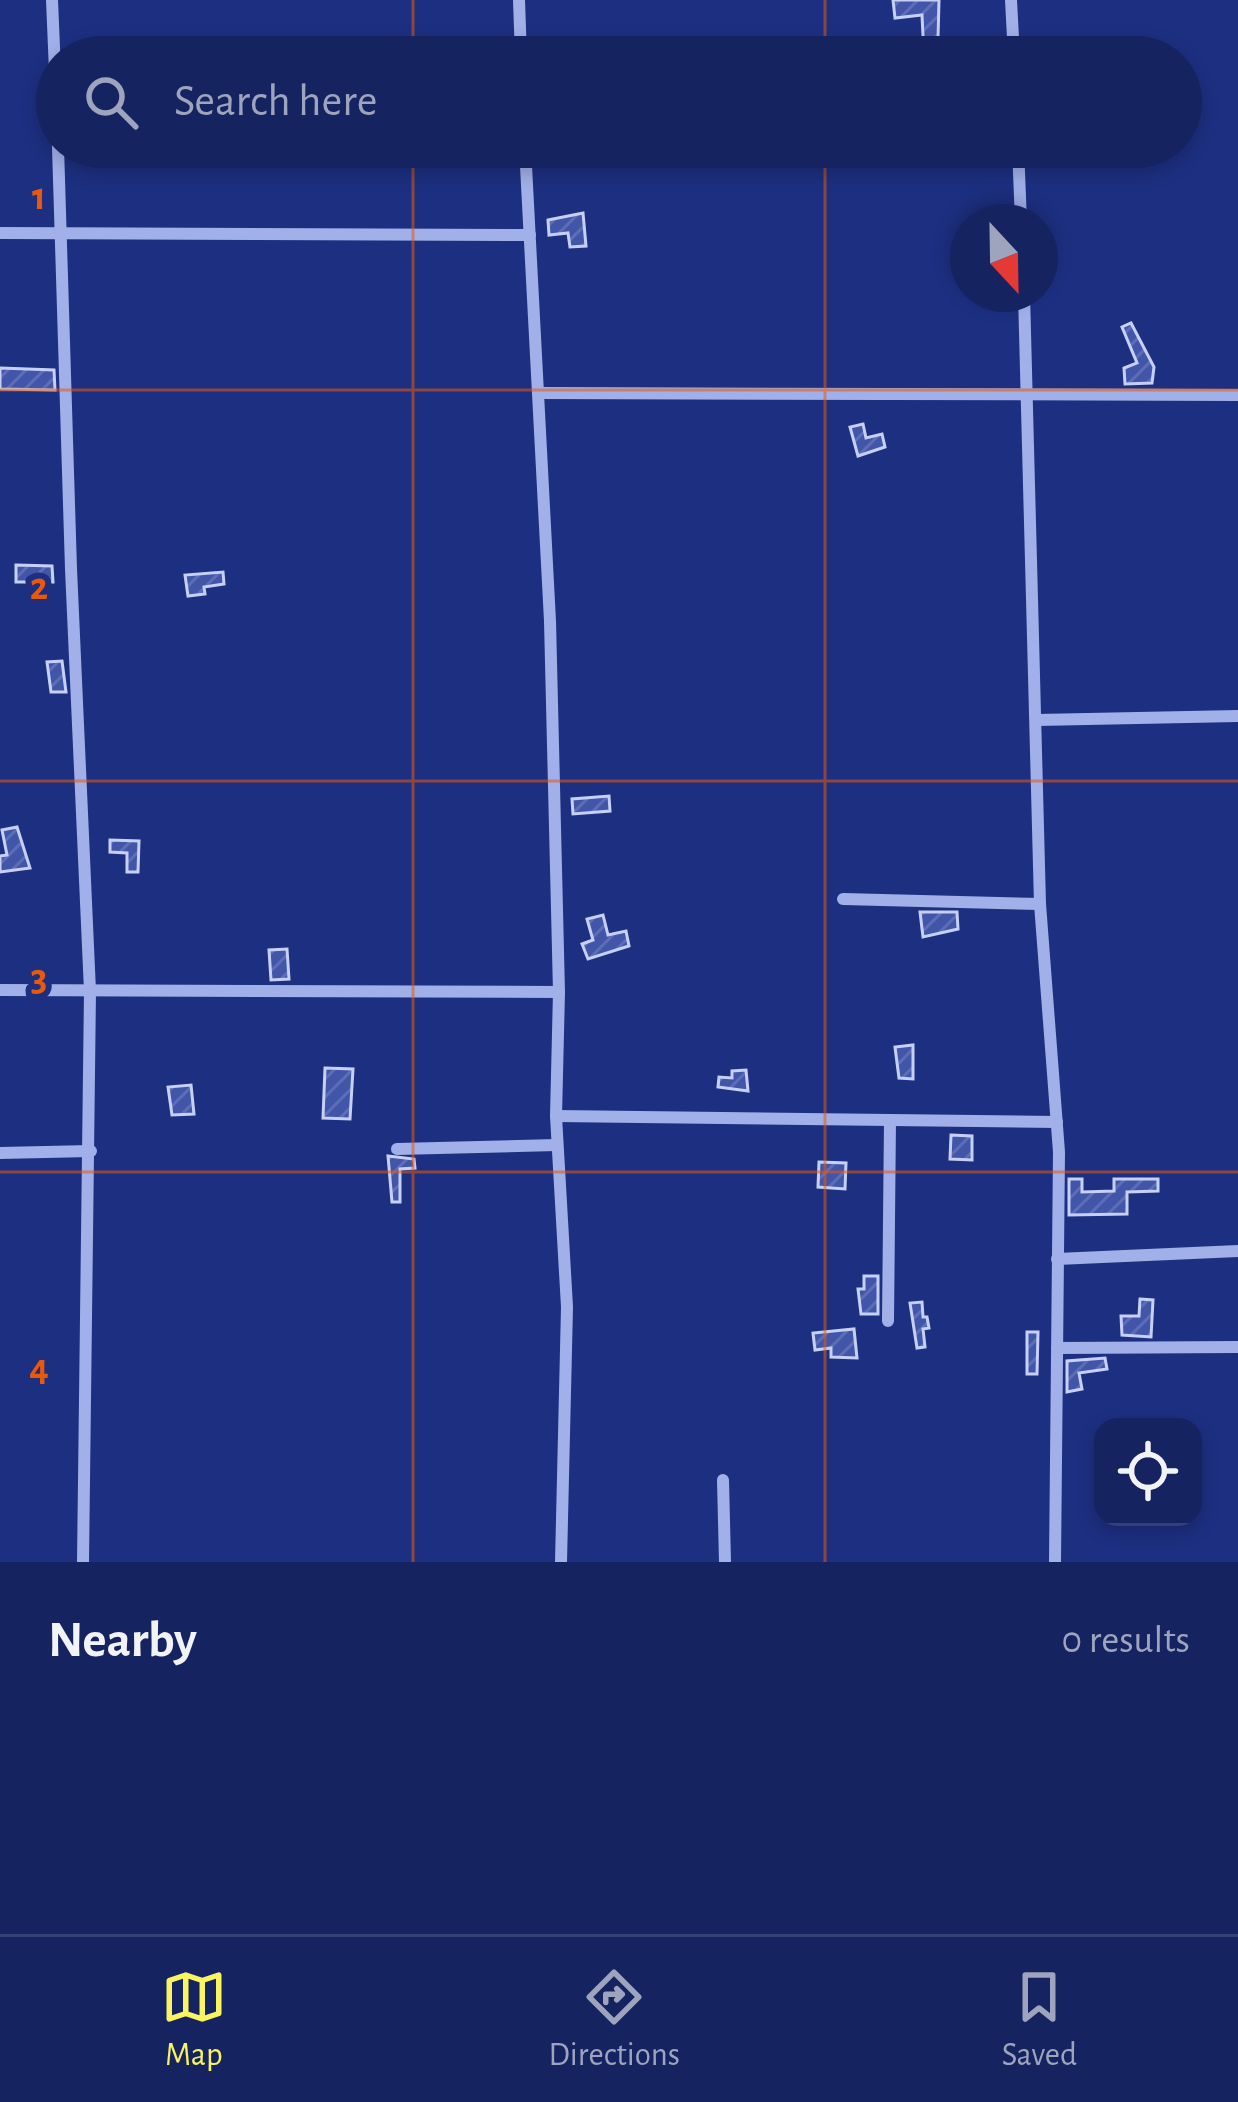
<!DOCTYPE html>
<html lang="en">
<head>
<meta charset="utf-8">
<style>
  body { margin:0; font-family:"Alegreya Sans",sans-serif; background:#232f6a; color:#f1f3f6 }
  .controls { position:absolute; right:36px; bottom:36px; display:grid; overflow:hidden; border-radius:24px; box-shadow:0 6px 18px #0003 }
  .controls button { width:108px; height:108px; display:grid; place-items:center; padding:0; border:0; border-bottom:3px solid #354076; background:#162361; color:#f1f3f6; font:60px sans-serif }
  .compass { position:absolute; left:950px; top:204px; width:108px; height:108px; border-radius:50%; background:#162361; box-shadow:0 6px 18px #0003; rotate:158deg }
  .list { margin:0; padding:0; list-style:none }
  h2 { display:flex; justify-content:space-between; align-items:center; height:156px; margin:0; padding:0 48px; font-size:51px }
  h2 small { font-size:39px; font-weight:400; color:#9ea4bd }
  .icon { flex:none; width:66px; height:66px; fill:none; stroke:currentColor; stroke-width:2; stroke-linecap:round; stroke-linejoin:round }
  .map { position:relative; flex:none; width:1238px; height:1562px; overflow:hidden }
  .search { position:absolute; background:#162361; box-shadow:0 6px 18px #0003; left:36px; right:36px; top:36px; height:132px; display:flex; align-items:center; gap:30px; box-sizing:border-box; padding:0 42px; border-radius:66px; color:#9ea4bd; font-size:45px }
  .sheet { height:372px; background:#162361 }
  nav { display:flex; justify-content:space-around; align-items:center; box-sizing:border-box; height:168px; border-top:3px solid #354076; background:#162361; font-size:33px; color:#9ea4bd }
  nav a { display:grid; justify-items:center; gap:6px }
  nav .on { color:#f9f45f }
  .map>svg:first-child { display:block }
  .building { fill:url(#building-hatch); stroke:#c6d0f7; stroke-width:3 }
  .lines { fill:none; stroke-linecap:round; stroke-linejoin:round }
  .minor { stroke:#a1b0e9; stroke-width:12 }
  .grid { fill:none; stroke:#e8590c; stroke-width:3; stroke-opacity:0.55 }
  .grid-label { font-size:39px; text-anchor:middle; font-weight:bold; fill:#e8590c; stroke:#1d2f81; stroke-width:12; stroke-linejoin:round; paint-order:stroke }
</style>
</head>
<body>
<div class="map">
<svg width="1238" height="1562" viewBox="0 0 1238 1562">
  <defs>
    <pattern id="building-hatch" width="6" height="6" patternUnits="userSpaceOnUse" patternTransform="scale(3)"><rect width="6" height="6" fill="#4155a9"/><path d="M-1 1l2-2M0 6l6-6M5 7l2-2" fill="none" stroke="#5e6eb6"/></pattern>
  </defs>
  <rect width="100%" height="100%" fill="#1d2f81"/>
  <g class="building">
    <path d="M893 0H939L938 39H943L944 55 924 57 922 15 895 18Z"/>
    <path d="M583 213 586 246 570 247 568 233 549 235 548 220Z"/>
    <path d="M1131 323 1154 367 1152 383 1125 384 1124 368 1137 363 1122 327Z"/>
    <path d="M0 368 54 370 55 390 0 389Z"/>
    <path d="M863 424 866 438 882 434 885 447 858 456 850 427Z"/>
    <path d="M16 565 52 566 53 582H16Z"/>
    <path d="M223 572 224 584 204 587 205 594 188 596 185 575Z"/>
    <path d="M62 661 66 692H51L47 662Z"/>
    <path d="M609 796 610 811 573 814 572 799Z"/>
    <path d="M17 827 30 868 0 872V856L7 855 2 830Z"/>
    <path d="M110 840 139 841 138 872H127V853L110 852Z"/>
    <path d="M920 912H957L958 929 923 937Z"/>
    <path d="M603 915 608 935 626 931 629 946 588 959 582 944 593 940 587 919Z"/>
    <path d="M287 949 289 979 271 980 269 950Z"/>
    <path d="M913 1045V1079L899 1078 895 1047Z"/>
    <path d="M325 1068 353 1069 350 1119 323 1118Z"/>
    <path d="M746 1070 748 1091 718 1087 719 1077 732 1078V1071Z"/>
    <path d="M191 1085 194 1114 172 1115 168 1087Z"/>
    <path d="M951 1135 972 1136V1160L950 1159Z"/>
    <path d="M388 1156 414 1159 415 1168 400 1169V1202H392Z"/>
    <path d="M819 1162 846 1163 845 1189 818 1187Z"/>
    <path d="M1069 1179H1082V1192L1114 1191V1179H1158V1191L1127 1192V1214L1069 1215Z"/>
    <path d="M864 1276H878V1314H861L858 1289H864Z"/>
    <path d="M1140 1299 1153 1300 1151 1337 1122 1335 1121 1316H1139Z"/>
    <path d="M922 1302 923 1317H927L929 1328 923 1329 925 1347 917 1348 910 1303Z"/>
    <path d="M854 1329 857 1358 831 1357V1348L815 1350 813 1333Z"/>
    <path d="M1027 1332H1038L1037 1374H1027Z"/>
    <path d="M1105 1358 1107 1369 1079 1373 1082 1389 1067 1392V1361Z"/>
  </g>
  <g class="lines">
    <g class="minor">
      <path d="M52 0 57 119"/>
      <path d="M519 0 521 57"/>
      <path d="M1011 0 1014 57"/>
      <path d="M58 147 71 569 90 991 83 1562"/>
      <path d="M525 147 550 621 559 992 556 1116 567 1307 561 1562"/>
      <path d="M1018 147 1021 222"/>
      <path d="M0 233 530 235"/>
      <path d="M1024 294 1040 904 1059 1152 1055 1562"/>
      <path d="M538 393 1238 395"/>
      <path d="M1037 720 1238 716"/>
      <path d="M843 899 1040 904"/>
      <path d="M0 990 559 992"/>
      <path d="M556 1116 1057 1122"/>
      <path d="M397 1149 557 1145"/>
      <path d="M0 1153 91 1151"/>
      <path d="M1057 1259 1238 1251"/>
      <path d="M888 1321 890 1120"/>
      <path d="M1057 1348 1238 1347"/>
      <path d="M723 1480 725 1562"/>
    </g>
  </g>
  <path class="grid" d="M413 0V57M825 0V57M413 147V1562M825 147V1562M0 390H1238M0 781H1238M0 1172H1238"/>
  <g class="grid-label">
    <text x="39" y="209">1</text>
    <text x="39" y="599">2</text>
    <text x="39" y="990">3</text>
    <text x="39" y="1380">4</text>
  </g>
</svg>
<div class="controls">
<button><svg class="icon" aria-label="locate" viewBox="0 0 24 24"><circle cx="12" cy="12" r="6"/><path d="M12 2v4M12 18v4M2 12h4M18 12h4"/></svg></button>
</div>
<svg class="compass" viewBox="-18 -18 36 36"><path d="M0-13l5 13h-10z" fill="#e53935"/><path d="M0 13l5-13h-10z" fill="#9ea4bd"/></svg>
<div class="search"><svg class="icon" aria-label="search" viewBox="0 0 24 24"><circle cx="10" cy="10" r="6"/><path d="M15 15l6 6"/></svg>Search here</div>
</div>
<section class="sheet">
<h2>Nearby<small>0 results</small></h2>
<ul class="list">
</ul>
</section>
<nav>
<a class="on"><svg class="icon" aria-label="map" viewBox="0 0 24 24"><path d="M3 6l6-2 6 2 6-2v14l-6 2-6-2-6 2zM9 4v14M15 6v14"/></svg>Map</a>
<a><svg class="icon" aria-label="directions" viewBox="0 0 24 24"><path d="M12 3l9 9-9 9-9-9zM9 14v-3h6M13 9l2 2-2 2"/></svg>Directions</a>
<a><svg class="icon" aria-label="saved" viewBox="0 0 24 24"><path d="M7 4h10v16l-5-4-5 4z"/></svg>Saved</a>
</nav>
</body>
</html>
